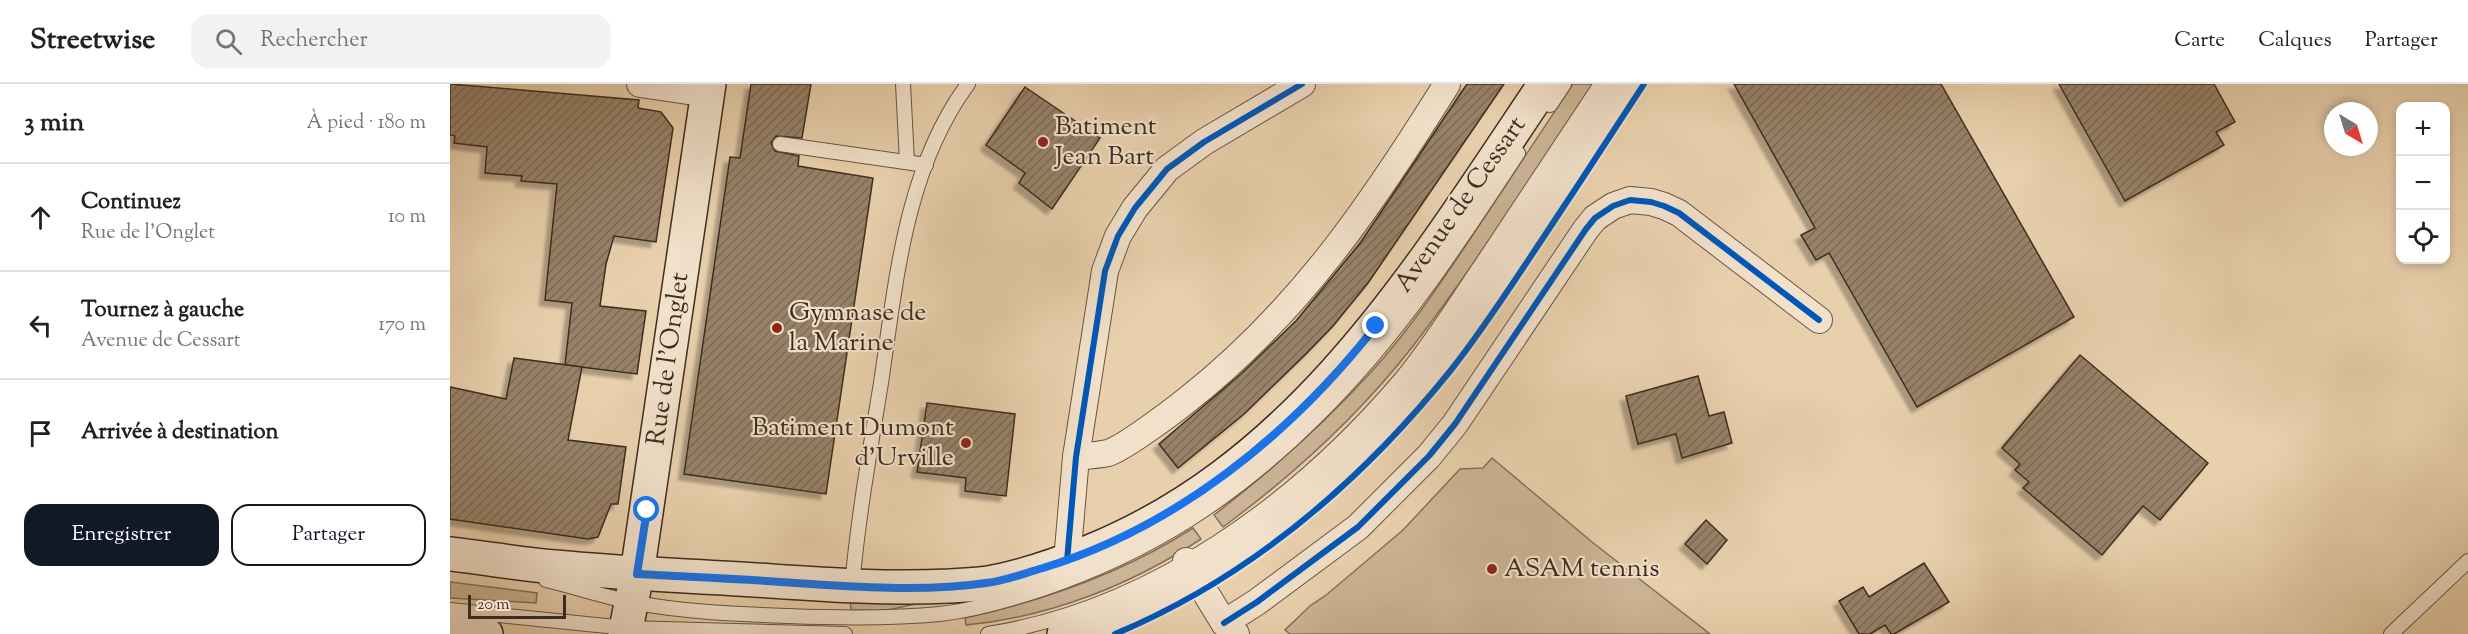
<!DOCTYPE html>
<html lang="fr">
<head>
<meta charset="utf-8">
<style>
  body { margin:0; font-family:"Sorts Mill Goudy",serif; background:#f2f2f2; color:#202124 }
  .controls { position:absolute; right:18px; top:18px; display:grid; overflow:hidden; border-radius:12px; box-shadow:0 3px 9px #0003 }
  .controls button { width:54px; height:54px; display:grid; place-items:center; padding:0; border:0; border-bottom:2px solid #e0e0e0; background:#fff; color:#202124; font:30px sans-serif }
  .compass { position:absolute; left:1874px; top:18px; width:54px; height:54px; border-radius:50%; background:#fff; box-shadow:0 3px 9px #0003; rotate:142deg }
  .scale { position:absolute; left:18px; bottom:15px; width:98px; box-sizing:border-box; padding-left:6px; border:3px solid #3e2d1f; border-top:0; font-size:16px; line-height:21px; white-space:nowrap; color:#3e2d1f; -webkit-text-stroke:4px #f1e0ca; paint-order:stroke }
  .stop { position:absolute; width:18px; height:18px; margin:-14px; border:4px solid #1a73e8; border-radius:50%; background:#fff }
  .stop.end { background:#1a73e8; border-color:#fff; box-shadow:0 2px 6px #0008 }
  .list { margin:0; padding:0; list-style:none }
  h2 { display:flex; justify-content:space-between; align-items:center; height:78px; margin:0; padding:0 24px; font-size:26px }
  h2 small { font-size:20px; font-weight:400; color:#757577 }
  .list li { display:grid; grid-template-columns:39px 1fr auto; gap:18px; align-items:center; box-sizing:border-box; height:108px; padding:0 24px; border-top:2px solid #e0e0e0 }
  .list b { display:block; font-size:22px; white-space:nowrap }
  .list p { margin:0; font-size:20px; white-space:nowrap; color:#757577 }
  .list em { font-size:20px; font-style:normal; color:#757577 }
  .actions { display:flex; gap:12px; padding:18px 24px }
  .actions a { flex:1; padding:14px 0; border:2px solid #111827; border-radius:18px; text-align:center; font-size:21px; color:#111827 }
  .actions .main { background:#111827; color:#fff }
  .icon { flex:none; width:33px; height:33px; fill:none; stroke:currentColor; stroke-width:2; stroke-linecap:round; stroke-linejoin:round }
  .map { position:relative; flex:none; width:2018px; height:550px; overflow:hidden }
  header { display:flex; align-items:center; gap:36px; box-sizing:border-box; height:84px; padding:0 30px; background:#fff; border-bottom:2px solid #e0e0e0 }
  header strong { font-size:28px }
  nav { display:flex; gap:33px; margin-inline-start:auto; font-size:21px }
  .search { width:420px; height:54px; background:#f2f2f2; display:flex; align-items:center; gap:15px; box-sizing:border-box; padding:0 21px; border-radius:18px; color:#757577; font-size:22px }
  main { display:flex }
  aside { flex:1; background:#fff }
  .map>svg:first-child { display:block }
  .green { fill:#ccb495; stroke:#85705a; stroke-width:1.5 }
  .building { fill:url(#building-hatch); stroke:#3e2d1f; stroke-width:1.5; filter:url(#shadow) }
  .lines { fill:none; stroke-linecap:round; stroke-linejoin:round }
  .lane-casing { stroke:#695642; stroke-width:16 }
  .street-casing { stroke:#695642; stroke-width:28 }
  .secondary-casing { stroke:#3e2d1f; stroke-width:36 }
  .lane { stroke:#f1e0ca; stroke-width:14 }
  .street { stroke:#f1e0ca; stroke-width:26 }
  .secondary { stroke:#f1e0ca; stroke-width:33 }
  .cycleway-casing { stroke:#f1e0ca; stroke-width:10 }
  .cycleway { stroke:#0057b8; stroke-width:6 }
  .route { stroke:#1a73e8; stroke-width:8 }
  .poi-dot { fill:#8f2418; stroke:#f1e0ca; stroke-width:2 }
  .labels { text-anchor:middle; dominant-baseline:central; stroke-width:4.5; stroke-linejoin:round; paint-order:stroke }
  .poi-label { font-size:26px; fill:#3e2d1f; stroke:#f1e0ca; text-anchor:start }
  .street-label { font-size:26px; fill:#3e2d1f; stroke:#f1e0ca }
</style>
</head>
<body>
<header>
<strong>Streetwise</strong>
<div class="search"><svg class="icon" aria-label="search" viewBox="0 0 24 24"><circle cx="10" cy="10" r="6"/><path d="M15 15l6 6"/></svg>Rechercher</div>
<nav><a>Carte</a><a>Calques</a><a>Partager</a></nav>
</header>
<main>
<aside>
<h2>3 min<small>À pied · 180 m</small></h2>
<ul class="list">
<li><svg class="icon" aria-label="ahead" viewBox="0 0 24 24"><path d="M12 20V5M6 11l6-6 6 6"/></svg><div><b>Continuez</b><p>Rue de l'Onglet</p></div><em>10 m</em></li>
<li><svg class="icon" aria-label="left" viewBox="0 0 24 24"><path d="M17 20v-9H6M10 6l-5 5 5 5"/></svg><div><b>Tournez à gauche</b><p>Avenue de Cessart</p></div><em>170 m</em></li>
<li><svg class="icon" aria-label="arrive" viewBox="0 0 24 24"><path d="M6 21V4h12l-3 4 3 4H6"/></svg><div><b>Arrivée à destination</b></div></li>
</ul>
<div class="actions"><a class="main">Enregistrer</a><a>Partager</a></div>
</aside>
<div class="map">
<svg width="2018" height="550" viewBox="0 0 2018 550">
  <defs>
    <pattern id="building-hatch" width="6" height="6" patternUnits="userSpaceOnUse" patternTransform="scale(1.5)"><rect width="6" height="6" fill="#978269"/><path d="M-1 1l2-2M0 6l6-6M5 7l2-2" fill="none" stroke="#7d6b56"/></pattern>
    <filter id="shadow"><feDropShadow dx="-5.5" dy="5.5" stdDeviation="1.5" flood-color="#0004"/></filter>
  </defs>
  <rect width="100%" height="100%" fill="#e9d0ad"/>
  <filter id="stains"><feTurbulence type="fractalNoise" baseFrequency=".00333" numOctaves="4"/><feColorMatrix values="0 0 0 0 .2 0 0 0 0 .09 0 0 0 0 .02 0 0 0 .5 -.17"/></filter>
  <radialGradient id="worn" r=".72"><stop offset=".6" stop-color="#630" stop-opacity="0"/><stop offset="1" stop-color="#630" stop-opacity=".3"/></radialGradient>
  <g class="green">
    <path d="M1123 0H1143C1084 88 1028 178 963 262 910 330 842 392 773 443L764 431C821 387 874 340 922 287 963 242 996 191 1030 140 1061 94 1092 47 1123 0Z"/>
    <path d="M1042 374 1142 458 1260 550H840L835 546 861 521 875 512 953 446 1010 385 1033 384Z"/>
    <path d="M743 444 751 455C681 501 600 533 516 541L515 534C596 516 673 489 743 444Z"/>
    <path d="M0 498 87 509 86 519 0 514Z"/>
    <path d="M400 513 465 514 466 520 433 527 401 526Z"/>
  </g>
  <g class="building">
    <path d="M0 0 189 16 188 24 211 28 223 44 206 158 164 152 156 180 150 222 196 227 187 290 115 281 122 219 95 216 107 100 71 97 72 92 35 89 37 63 4 59 5 52 0 51Z"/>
    <path d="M301 0H361L352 54 326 52 321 59 325 67 349 72 348 82 423 94 376 410 234 390 280 73 290 74Z"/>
    <path d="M1017 0H1054L918 199 883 242 857 269 794 330 728 384 709 360 791 290 846 237 911 158Z"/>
    <path d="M1284 0H1491L1624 233 1467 323 1379 169 1366 176 1351 151 1365 144Z"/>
    <path d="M1609 0H1764L1785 38 1766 48 1774 61 1675 117Z"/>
    <path d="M575 3 650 54 602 125 569 99 575 89 536 61Z"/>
    <path d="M1630 271 1758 379 1710 436 1693 422 1652 471 1573 404 1579 398 1565 386 1570 380 1552 364Z"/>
    <path d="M64 274 132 283 118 356 176 363 168 420H161L148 453 138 455 0 435V303L56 315Z"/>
    <path d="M1248 292 1259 332 1274 328 1282 359 1232 374 1226 350 1188 360 1176 312Z"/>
    <path d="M477 319 565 330 556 412 515 407 516 394 467 388Z"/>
    <path d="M1256 436 1277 456 1257 480 1235 460Z"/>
    <path d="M1474 479 1499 518 1444 550H1441L1435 541 1420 550H1409L1389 517 1413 503 1419 513Z"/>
  </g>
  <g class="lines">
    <g class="lane-casing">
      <g id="lane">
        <path d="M453 0 457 78"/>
        <path d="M1100 21 1114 0"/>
        <path d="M330 60 476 81"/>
        <path d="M96 496C125 503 152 512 181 518 232 528 286 530 338 532 389 534 439 535 490 530 524 526 559 516 592 505 699 469 786 413 866 333 946 255 1007 162 1068 69"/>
        <path d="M402 502C408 434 420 366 431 299 446 198 455 85 518 0"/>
        <path d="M0 526 176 544 395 550"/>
        <path d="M538 550C701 524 845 419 950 296 980 260 1005 219 1031 181 1071 120 1111 60 1151 0"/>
        <path d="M1941 550 2018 477"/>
      </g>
    </g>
    <g class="street-casing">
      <g id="street">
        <path d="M190 0 258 10"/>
        <path d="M626 373C636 372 648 371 658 369 674 364 722 328 737 316 850 227 922 120 997 0"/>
        <path d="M617 477 626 373 655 187 668 152 685 124 717 85 754 58 852 0"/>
        <path d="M736 477 774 539 786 550"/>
        <path d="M774 539 807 518 908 443 979 372 1005 340 1136 145 1145 134 1163 122 1180 116 1201 118 1214 122 1229 129 1369 236"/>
      </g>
    </g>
    <g class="secondary-casing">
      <g id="secondary">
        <path d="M0 470C35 474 70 480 105 483 177 490 249 492 321 497 380 501 440 505 499 502 512 501 525 501 538 499 572 493 607 481 639 468 854 381 971 184 1095 0"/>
        <path d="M0 546 36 550"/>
        <path d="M175 550 187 490 259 0"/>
        <path d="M614 550C776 499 903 384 1007 254 1027 228 1044 198 1062 170 1100 114 1137 57 1175 0"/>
      </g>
    </g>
    <use href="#lane" class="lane"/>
    <use href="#street" class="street"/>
    <use href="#secondary" class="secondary"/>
    <g class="cycleway-casing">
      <g id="cycleway">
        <path d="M617 477 626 373 655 187 668 152 685 124 717 85 754 58 852 0"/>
        <path d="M774 539 807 518 908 443 979 372 1005 340 1136 145 1145 134 1163 122 1180 116 1201 118 1214 122 1229 129 1369 236"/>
        <path d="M665 550C799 494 910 399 1001 286 1032 247 1059 205 1087 163 1123 109 1159 54 1194 0"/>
      </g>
    </g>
    <use href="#cycleway" class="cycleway"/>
  </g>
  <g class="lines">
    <path class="route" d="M197 426 187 490C240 493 293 495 346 499 409 503 474 508 536 499 555 497 575 489 593 484 727 443 840 351 926 242"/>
  </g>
  <g class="poi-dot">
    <circle cx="593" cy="58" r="6"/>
    <circle cx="327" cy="244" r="6"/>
    <circle cx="516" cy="359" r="6"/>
    <circle cx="1042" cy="485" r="6"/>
  </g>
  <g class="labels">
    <g class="poi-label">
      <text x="605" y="43">Batiment<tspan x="605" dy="30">Jean Bart</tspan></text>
      <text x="339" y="229">Gymnase de<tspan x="339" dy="30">la Marine</tspan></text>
      <text x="504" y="344" text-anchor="end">Batiment Dumont<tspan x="504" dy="30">d'Urville</tspan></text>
      <text x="1054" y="485">ASAM tennis</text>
    </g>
    <g class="street-label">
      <text transform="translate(1011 121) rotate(-55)">Avenue de Cessart</text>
      <text transform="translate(219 275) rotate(-82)">Rue de l'Onglet</text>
    </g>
  </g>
  <rect width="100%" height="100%" filter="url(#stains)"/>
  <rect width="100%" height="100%" fill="url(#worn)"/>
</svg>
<div class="controls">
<button>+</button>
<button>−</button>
<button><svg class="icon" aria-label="locate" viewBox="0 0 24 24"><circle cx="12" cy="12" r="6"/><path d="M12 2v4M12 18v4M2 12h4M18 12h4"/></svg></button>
</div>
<svg class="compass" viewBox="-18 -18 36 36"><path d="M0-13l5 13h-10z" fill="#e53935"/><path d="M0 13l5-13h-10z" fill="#757577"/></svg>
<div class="scale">20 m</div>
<div class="stop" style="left:197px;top:426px"></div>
<div class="stop end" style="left:926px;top:242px"></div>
</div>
</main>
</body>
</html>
